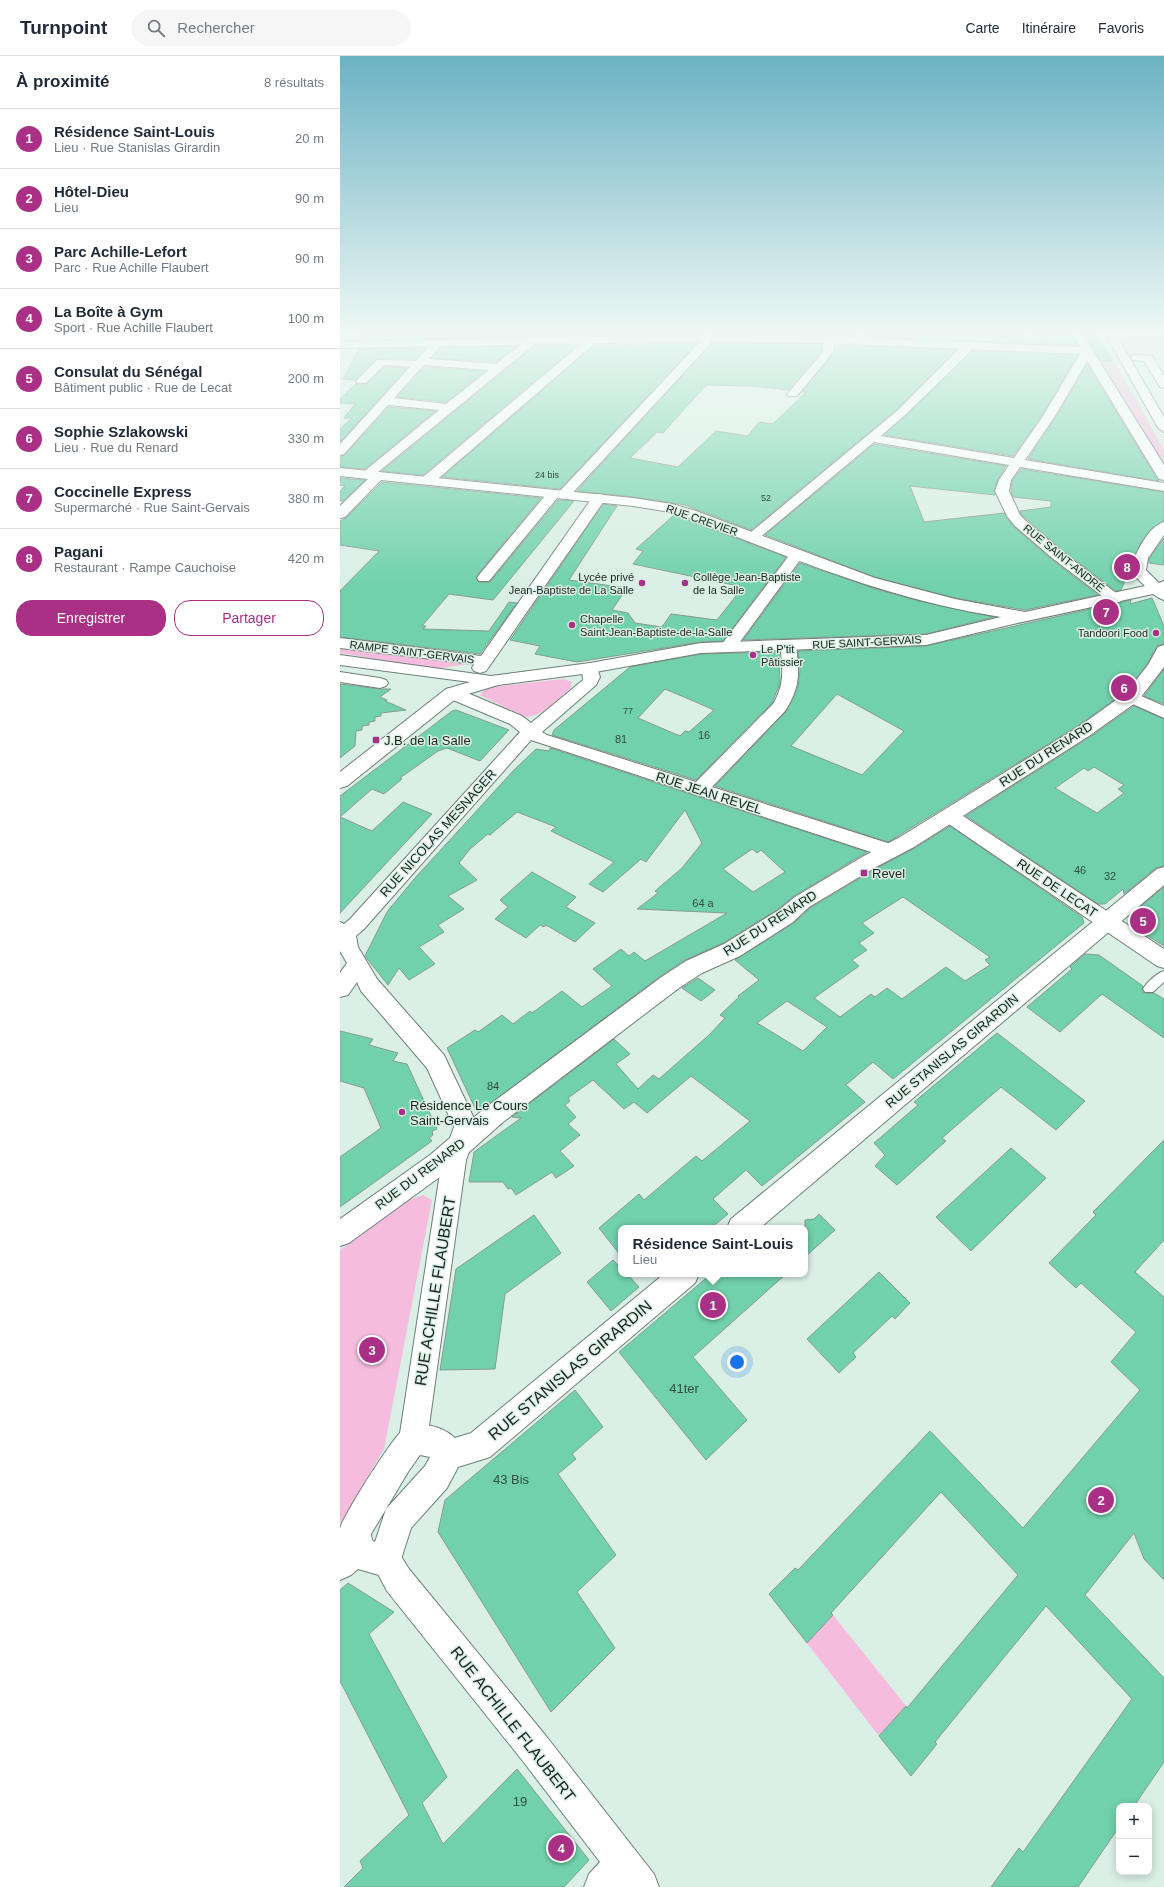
<!DOCTYPE html>
<html lang="fr">
<head>
<meta charset="utf-8">
<style>
  body { margin:0; font-family:Helvetica,sans-serif; background:#f6f6f7; color:#1f2937 }
  .controls { position:absolute; right:12px; bottom:12px; display:grid; overflow:hidden; border-radius:8px; box-shadow:0 2px 10px #0003 }
  .controls button { width:36px; height:36px; display:grid; place-items:center; padding:0; border:0; border-bottom:1px solid #e0e1e3; background:#fff; color:#1f2937; font:20px sans-serif }
  .you { position:absolute; left:397px; top:1306px; width:14px; height:14px; margin:-10px; border:3px solid #fff; border-radius:50%; background:#1a73e8; box-shadow:0 0 0 6px #1a73e833 }
  .badge { display:grid; place-items:center; width:26px; height:26px; border-radius:50%; background:#aa3085; color:#fff; font-size:13px; font-weight:700 }
  .pin { position:absolute; translate:-50% -50%; border:2px solid #fff; box-shadow:0 1px 4px #0006 }
  .popup { position:absolute; left:278px; top:1169px; width:190px; height:52px; box-sizing:border-box; display:grid; place-content:center; border-radius:8px; background:#fff; filter:drop-shadow(0 1px 3px #0005); font-size:13px; white-space:nowrap; color:#747a83 }
  .popup b { font-size:15px; color:#1f2937 }
  .popup::after { content:''; position:absolute; left:50%; top:100%; margin-left:-8px; border:8px solid transparent; border-top-color:#fff }
  .list { margin:0; padding:0; list-style:none }
  h2 { display:flex; justify-content:space-between; align-items:center; height:52px; margin:0; padding:0 16px; font-size:17px }
  h2 small { font-size:13px; font-weight:400; color:#747a83 }
  .list li { display:grid; grid-template-columns:26px 1fr auto; gap:12px; align-items:center; box-sizing:border-box; height:60px; padding:0 16px; border-top:1px solid #e0e1e3 }
  .list b { display:block; font-size:15px; white-space:nowrap }
  .list p { margin:0; font-size:13px; white-space:nowrap; color:#747a83 }
  .list em { font-size:13px; font-style:normal; color:#747a83 }
  .actions { display:flex; gap:8px; padding:12px 16px }
  .actions a { flex:1; padding:9px 0; border:1px solid #aa3085; border-radius:16px; text-align:center; font-size:14px; color:#aa3085 }
  .actions .main { background:#aa3085; color:#fff }
  .icon { flex:none; width:22px; height:22px; fill:none; stroke:currentColor; stroke-width:2; stroke-linecap:round; stroke-linejoin:round }
  .map { position:relative; flex:none; width:824px; height:1831px; overflow:hidden }
  header { display:flex; align-items:center; gap:24px; box-sizing:border-box; height:56px; padding:0 20px; background:#fff; border-bottom:1px solid #e0e1e3 }
  header strong { font-size:19px }
  nav { display:flex; gap:22px; margin-inline-start:auto; font-size:14px }
  .search { width:280px; height:36px; background:#f6f6f7; display:flex; align-items:center; gap:10px; box-sizing:border-box; padding:0 14px; border-radius:22px; color:#747a83; font-size:15px }
  main { display:flex }
  aside { flex:1; background:#fff }
  .map>svg:first-child { display:block }
  .green { fill:#f5bcde }
  .building { fill:#71d1ac; stroke:#879b92; fill-rule:evenodd }
  .lines { fill:none; stroke-linecap:round; stroke-linejoin:round }
  .service-casing { stroke:#6d8078; stroke-width:2 }
  .minor-casing { stroke:#6d8078; stroke-width:2 }
  .tertiary-casing { stroke:#6d8078; stroke-width:2 }
  .primary-casing { stroke:#6d8078; stroke-width:2 }
  .service { fill:#fff; fill-rule:evenodd }
  .minor { fill:#fff; fill-rule:evenodd }
  .tertiary { fill:#fff; fill-rule:evenodd }
  .primary { fill:#fff; fill-rule:evenodd }
  .poi-dot { fill:#aa3085; stroke:#daefe6; stroke-width:1.5 }
  .labels { text-anchor:middle; dominant-baseline:central; stroke-width:3; stroke-linejoin:round; paint-order:stroke }
  .far-number-label { font-size:9px; fill:#314e43 }
  .far-street-label { font-size:11px; fill:#1c2320; stroke:#daefe6 }
  .far-poi-label { font-size:11px; fill:#1c2320; stroke:#daefe6; text-anchor:start }
  .number-label { font-size:11px; fill:#314e43 }
  .poi-label { font-size:13px; fill:#1c2320; stroke:#daefe6; text-anchor:start }
  .street-label { font-size:13px; fill:#1c2320; stroke:#daefe6 }
  .near-number-label { font-size:13px; fill:#314e43 }
  .near-street-label { font-size:16px; fill:#1c2320; stroke:#daefe6 }
</style>
</head>
<body>
<header>
<strong>Turnpoint</strong>
<div class="search"><svg class="icon" aria-label="search" viewBox="0 0 24 24"><circle cx="10" cy="10" r="6"/><path d="M15 15l6 6"/></svg>Rechercher</div>
<nav><a>Carte</a><a>Itinéraire</a><a>Favoris</a></nav>
</header>
<main>
<aside>
<h2>À proximité<small>8 résultats</small></h2>
<ul class="list">
<li><span class="badge">1</span><div><b>Résidence Saint-Louis</b><p>Lieu · Rue Stanislas Girardin</p></div><em>20 m</em></li>
<li><span class="badge">2</span><div><b>Hôtel-Dieu</b><p>Lieu</p></div><em>90 m</em></li>
<li><span class="badge">3</span><div><b>Parc Achille-Lefort</b><p>Parc · Rue Achille Flaubert</p></div><em>90 m</em></li>
<li><span class="badge">4</span><div><b>La Boîte à Gym</b><p>Sport · Rue Achille Flaubert</p></div><em>100 m</em></li>
<li><span class="badge">5</span><div><b>Consulat du Sénégal</b><p>Bâtiment public · Rue de Lecat</p></div><em>200 m</em></li>
<li><span class="badge">6</span><div><b>Sophie Szlakowski</b><p>Lieu · Rue du Renard</p></div><em>330 m</em></li>
<li><span class="badge">7</span><div><b>Coccinelle Express</b><p>Supermarché · Rue Saint-Gervais</p></div><em>380 m</em></li>
<li><span class="badge">8</span><div><b>Pagani</b><p>Restaurant · Rampe Cauchoise</p></div><em>420 m</em></li>
</ul>
<div class="actions"><a class="main">Enregistrer</a><a>Partager</a></div>
</aside>
<div class="map">
<svg width="824" height="1831" viewBox="0 0 824 1831">
  <rect width="100%" height="100%" fill="#daefe6"/>
  <g class="green">
    <path d="M767 296H769L824 394V420L756 302H770Z"/>
    <path d="M0 591 129 607V608L94 613 0 597Z"/>
    <path d="M223 623 232 626 230 633C218 643 202 661 185 661L140 639 144 634 152 628 161 630Z"/>
    <path d="M83 1139 92 1144 44 1393 0 1468V1194L69 1144Z"/>
    <path d="M493 1559 566 1650 539 1680 467 1587Z"/>
  </g>
  <g class="building">
    <path d="M29 275H363L362 278 24 284Z"/>
    <path d="M375 275H446V279L375 278Z"/>
    <path d="M459 275H517L515 281 459 279Z"/>
    <path d="M529 275 589 278V275L636 277 635 275H646L699 282 698 278 731 276 738 289 528 281Z"/>
    <path d="M744 275H754L772 305H761Z"/>
    <path d="M357 287 220 433 102 421 255 289Z"/>
    <path d="M372 287 482 288V295L448 334 412 330 366 329 323 377 317 376 290 402 338 411 376 375 408 380 419 366 433 368 466 336H462L494 297 495 289 616 294 556 354 411 474 345 449 293 441 237 435Z"/>
    <path d="M237 289 83 419 42 415 195 290Z"/>
    <path d="M176 290 156 306 92 302 101 292Z"/>
    <path d="M86 292 75 303 37 302 15 324 3 323 19 293Z"/>
    <path d="M632 295 738 299 702 359 673 400 544 379Z"/>
    <path d="M747 308 816 421 819 425 688 403 716 361Z"/>
    <path d="M45 311 67 312 0 386V373L12 362H4L15 348 0 347V343L16 327 18 328H27Z"/>
    <path d="M85 311 145 315 106 346 57 341Z"/>
    <path d="M49 351 95 355 25 413 0 411V400L5 399Z"/>
    <path d="M534 388 666 410 658 423 654 434 655 439 570 430 584 466 664 457 674 471 710 502 758 539 685 554 615 542 535 521 425 479Z"/>
    <path d="M681 413 824 436V465L812 472 801 486 781 534 776 535 722 494 681 458 680 455 711 451V445L673 441 671 435 672 425Z"/>
    <path d="M0 422 25 424 3 445H0V435L5 430 0 429Z"/>
    <path d="M42 426 201 442 138 518 136 523 139 526H150L218 444 234 445 153 544 109 538 82 570H86L83 573 149 575 169 546 177 547 140 598 0 581V535L39 495 0 489V465L6 462Z"/>
    <path d="M263 448 277 450 229 524 287 532 272 554 288 557 295 567 322 571 331 558 377 564 403 531 293 508 303 495 296 493 334 459 446 501 383 585 361 586 237 606 195 598 200 590 170 584Z"/>
    <path d="M824 482V509L809 507V503Z"/>
    <path d="M460 507 539 534 579 545 654 561 586 578 403 584Z"/>
    <path d="M812 542 824 570V588L817 590 807 608 785 636 736 671 548 786 375 730 446 656 458 631 460 615 458 595 586 590 791 544 790 548ZM497 638 564 675 522 719 451 690Z"/>
    <path d="M439 596 440 627 432 647 356 724 212 679 214 674 290 611 361 598ZM325 633 344 641 374 654 349 676 345 675 340 680 298 662Z"/>
    <path d="M824 613V648L804 640Z"/>
    <path d="M0 628 40 633H51L40 641 47 644 45 645 66 654 41 657V660L35 661V665L29 666V669L22 670V674L16 675 15 690 0 702Z"/>
    <path d="M794 650 824 663V810L816 812 784 838 783 833 765 848H758L626 760 750 681ZM754 711 784 729 778 733 784 737 757 757 715 732 744 712 748 715Z"/>
    <path d="M116 654 169 674 140 705 107 692 98 695 60 722 62 723 44 738 32 733 0 761 32 775 63 746 92 758 0 857V740L112 655Z"/>
    <path d="M210 692 527 796 454 840 438 853 383 887 345 904 322 919 140 1055 136 1054 107 992 135 974 138 976 162 959 173 968 190 955 192 957 222 935 242 951 272 930 253 913 281 893 289 900 294 896 305 905 387 857 297 853 318 837 315 835 342 812 362 787 345 754 306 806 301 803 263 836 249 828 274 806 211 775 216 771 177 756 150 779 148 778 130 793 119 807 137 824 108 840 124 853 98 869 104 876 79 891 95 908 69 924 59 912 48 929 25 900 47 856 75 822 174 714 196 693 209 695ZM412 793 417 797 421 794 445 816 413 836 383 813Z"/>
    <path d="M610 770 742 861 744 867 553 1023 533 1006 506 1029 525 1046 422 1130 406 1114 373 1143 388 1158 371 1172H281V1200L259 1172 299 1138 304 1144 356 1100 362 1105 410 1065 351 1020 307 1057 294 1046 284 1053 253 1024 228 1042 230 1045 225 1049 236 1061 228 1068 240 1079 220 1095 234 1110 216 1122 212 1116 176 1139 171 1132 168 1133 163 1126H129L134 1096 181 1062 172 1061 274 983 290 998 276 1008 298 1033 313 1019 319 1023 369 979 385 962 380 959 399 941 398 940 419 924 395 904 454 867 470 852 537 812 575 792ZM563 841 650 901 645 904 650 909 625 925 606 911 562 943 547 932 535 941 531 938 500 961 474 942 519 910 512 904 527 894 519 887 534 877 522 867ZM447 945 487 971 463 995 417 967Z"/>
    <path d="M192 816 236 841 226 851 255 867 235 886 206 869 204 871 200 869 186 882 155 863 168 851 160 844Z"/>
    <path d="M824 831V890L791 869 789 860Z"/>
    <path d="M745 898 759 899 803 930 802 934 804 937H814L824 943V982L762 938 720 976 687 951 732 913 730 911Z"/>
    <path d="M358 922 375 934 361 945 342 932Z"/>
    <path d="M0 975 33 983 29 989 58 997 53 1005 67 1008 97 1073 92 1075 93 1079 89 1082 92 1085 0 1151V1101L41 1072 24 1032 0 1025Z"/>
    <path d="M657 977 745 1045 716 1074 661 1031 602 1082 606 1085 557 1129 535 1110 545 1099 534 1087 578 1049 574 1046Z"/>
    <path d="M824 1084V1184L795 1216 824 1241V1524L804 1503 794 1477 745 1539 824 1622V1706L794 1750H779V1771L738 1831H651L679 1792 683 1796 792 1643 706 1550 595 1686 597 1688 571 1720 539 1680 566 1650 567 1652 678 1519 601 1436 491 1557 493 1559 467 1587 429 1538 455 1512 458 1514 590 1375 683 1472 800 1334 771 1306 796 1276 741 1227 736 1232 709 1207 756 1159 753 1156Z"/>
    <path d="M671 1092 706 1122 631 1195 596 1161Z"/>
    <path d="M479 1158 495 1174 465 1201V1164L474 1163Z"/>
    <path d="M194 1159 221 1197 165 1238 155 1313 100 1314 116 1213Z"/>
    <path d="M273 1204 281 1212V1218H287L299 1231 271 1255 247 1226Z"/>
    <path d="M539 1216 570 1247 555 1263 552 1260 513 1297 516 1301 499 1317 467 1283Z"/>
    <path d="M371 1218H446L353 1301 407 1364 366 1404 279 1296Z"/>
    <path d="M235 1334 263 1371 232 1398 236 1403 218 1418 276 1499 237 1536 275 1592 211 1656 98 1476 105 1444Z"/>
    <path d="M8 1527 54 1556 29 1578 107 1721 82 1747 103 1788 177 1713 249 1804 224 1831H4L23 1812 20 1805 69 1759 0 1625V1534Z"/>
  </g>
  <g class="lines">
    <g class="service-casing">
      <path id="service" d="M824 915V926L813 936H805L803 933C807 926 817 917 824 915Z"/>
    </g>
    <g class="minor-casing">
      <g id="minor">
        <path d="M364 275H374L370 288 228 442 218 441 149 525H139L137 522 139 519 209 435 219 436 361 285Z"/>
        <path d="M448 275H458L456 285H448L447 283Z"/>
        <path d="M518 275H528L524 287H516L515 285Z"/>
        <path d="M252 281 257 284 256 286 92 428H82L81 425 82 422 248 282Z"/>
        <path d="M489 281 494 284 493 296 457 340H449L447 338 449 336 483 296 484 284Z"/>
        <path d="M192 282 196 283 197 285 196 287 32 421H22L21 418 99 354 48 349 4 398 0 399V388L70 311 44 309 26 327H18L16 325 37 304 76 305 94 285 98 284 103 287 89 303 156 308 188 283ZM84 309 149 314 106 348 54 342Z"/>
        <path d="M628 287 633 290 630 296 565 359 541 380 674 402 703 360 743 293H751L752 295 748 304 715 360 685 404 824 427V435L680 411 671 424 669 435 680 459 685 464 721 495 780 540 782 543 780 546H770L711 501 675 470 667 460 655 435 659 424 669 409 534 386 417 484H407L405 481 557 355 624 288Z"/>
        <path d="M796 299 812 300 824 320V332L820 331 804 305 792 304 791 302 792 300Z"/>
        <path d="M259 438 264 439 266 442 146 615 140 617 134 615 132 612 134 608 0 592V582L141 600 254 439Z"/>
        <path d="M456 496 461 497 463 500 394 594H382L380 591 382 588 451 497Z"/>
        <path d="M448 584 454 586 456 589C459 616 461 631 445 655L372 731 557 790 560 795 557 800 550 802 543 800 191 684 24 873 16 880 18 891 37 923 104 999 138 1071 126 1104 87 1384 83 1394 73 1398 63 1394 59 1384 102 1104 114 1071 87 1012 21 935 17 926 8 939 0 941V917L7 907 0 895V866L4 868 10 863 180 676 170 668 106 641 104 637 106 633 112 632 118 633 182 660 191 667 243 624 242 612 244 609 250 607 256 609 260 621 256 629 202 676 207 679 356 726 433 648C445 629 443 611 440 589L442 586Z"/>
        <path d="M0 616 40 622 46 624 48 627 46 630 40 632 0 626Z"/>
        <path d="M792 636 824 650V662L786 645 784 641 786 637Z"/>
        <path d="M610 754 617 756 824 893V912L817 910 603 764 601 760 603 756Z"/>
        <path d="M46 1490 57 1494 69 1513 206 1680 314 1818 319 1831H244L249 1818 260 1806 182 1704 47 1535 31 1505 35 1494Z"/>
      </g>
    </g>
    <g class="tertiary-casing">
      <g id="tertiary">
        <path d="M732 275H742L753 295 824 409V424L819 423 817 420 743 298 489 287 366 285 0 292V286L366 279 489 281 740 291Z"/>
        <path d="M0 412 293 442 332 448 356 455 535 522 615 543 685 556 805 530 790 515C794 500 808 470 824 466V479L808 502 806 514 819 527 824 525V544L819 542 813 538 673 568 586 589 361 597 250 617 158 629 118 641 7 730 0 732V716L106 633 130 626 0 609V599L151 620 250 607 361 587 586 579 661 561C549 544 451 502 346 461L330 456 293 450 41 424 5 461 0 462V450L28 423 0 420Z"/>
        <path d="M824 589V611L798 645 749 680 574 791 536 811 469 851 453 866 400 900 362 917 339 932 163 1066 108 1115 9 1187 0 1190V1163L90 1099 145 1052 323 920 346 905 384 888 439 854 455 841 522 801 560 781 737 672 786 637 808 609 818 591Z"/>
        <path d="M824 811V829L420 1172H387L391 1163 817 813Z"/>
        <path d="M324 1218H359L355 1227 150 1401 118 1411 107 1432 71 1472 57 1516 46 1521 18 1513 11 1519 0 1524C0 1510 0 1485 0 1473 3 1460 54 1379 64 1373 78 1364 103 1370 115 1382L131 1377ZM80 1399 90 1401 85 1410 46 1453 68 1416ZM46 1453 35 1486 32 1484 31 1478Z"/>
      </g>
    </g>
    <g class="primary-casing">
      <path id="primary" d="M764 275H774L824 361V376L818 372Z"/>
    </g>
    <use href="#service" class="service"/>
    <use href="#minor" class="minor"/>
    <use href="#tertiary" class="tertiary"/>
    <use href="#primary" class="primary"/>
  </g>
  <linearGradient id="sky" x2="0" y2="1"><stop stop-color="#6bb2c4"/><stop offset="0.52" stop-color="#eef8f4"/><stop offset="1" stop-color="#eef8f4" stop-opacity="0"/></linearGradient>
  <rect width="824" height="531" fill="url(#sky)"/>
  <g class="poi-dot">
    <circle cx="302" cy="527" r="4"/>
    <circle cx="345" cy="527" r="4"/>
    <circle cx="232" cy="569" r="4"/>
    <circle cx="816" cy="577" r="4"/>
    <circle cx="413" cy="599" r="4"/>
    <rect x="32" y="680" width="8" height="8" rx="2"/>
    <rect x="520" y="813" width="8" height="8" rx="2"/>
    <circle cx="62" cy="1056" r="4"/>
  </g>
  <g class="labels">
    <g class="far-number-label">
      <text x="207" y="419">24 bis</text>
      <text x="426" y="442">52</text>
      <text x="288" y="655">77</text>
    </g>
    <g class="far-street-label">
      <text transform="translate(362 464) rotate(19)">RUE CREVIER</text>
      <text transform="translate(724 502) rotate(39)">RUE SAINT-ANDRÉ</text>
      <text transform="translate(527 586) rotate(-3)">RUE SAINT-GERVAIS</text>
      <text transform="translate(72 596) rotate(7)">RAMPE SAINT-GERVAIS</text>
    </g>
    <g class="far-poi-label">
      <text x="294" y="521" text-anchor="end">Lycée privé<tspan x="294" dy="13">Jean-Baptiste de La Salle</tspan></text>
      <text x="353" y="521">Collège Jean-Baptiste<tspan x="353" dy="13">de la Salle</tspan></text>
      <text x="240" y="563">Chapelle<tspan x="240" dy="13">Saint-Jean-Baptiste-de-la-Salle</tspan></text>
      <text x="808" y="577" text-anchor="end">Tandoori Food</text>
      <text x="421" y="593">Le P'tit<tspan x="421" dy="13">Pâtissier</tspan></text>
    </g>
    <g class="number-label">
      <text x="364" y="679">16</text>
      <text x="281" y="683">81</text>
      <text x="740" y="814">46</text>
      <text x="770" y="820">32</text>
      <text x="363" y="847">64 a</text>
      <text x="153" y="1030">84</text>
    </g>
    <g class="poi-label">
      <text x="44" y="684">J.B. de la Salle</text>
      <text x="532" y="817">Revel</text>
      <text x="70" y="1049">Résidence Le Cours<tspan x="70" dy="15">Saint-Gervais</tspan></text>
    </g>
    <g class="street-label">
      <text transform="translate(706 698) rotate(-33)">RUE DU RENARD</text>
      <text transform="translate(369 737) rotate(18)">RUE JEAN REVEL</text>
      <text transform="translate(98 777) rotate(-48)">RUE NICOLAS MESNAGER</text>
      <text transform="translate(717 832) rotate(34)">RUE DE LECAT</text>
      <text transform="translate(430 867) rotate(-33)">RUE DU RENARD</text>
      <text transform="translate(612 995) rotate(-40)">RUE STANISLAS GIRARDIN</text>
      <text transform="translate(80 1118) rotate(-37)">RUE DU RENARD</text>
    </g>
    <g class="near-number-label">
      <text x="344" y="1332">41ter</text>
      <text x="171" y="1423">43 Bis</text>
      <text x="180" y="1745">19</text>
    </g>
    <g class="near-street-label">
      <text transform="translate(95 1235) rotate(-81)">RUE ACHILLE FLAUBERT</text>
      <text transform="translate(230 1314) rotate(-40)">RUE STANISLAS GIRARDIN</text>
      <text transform="translate(173 1668) rotate(52)">RUE ACHILLE FLAUBERT</text>
    </g>
  </g>
</svg>
<div class="controls">
<button>+</button>
<button>−</button>
</div>
<div class="you"></div>
<div class="pin badge" style="left:373px;top:1249px">1</div>
<div class="popup"><b>Résidence Saint-Louis</b>Lieu</div>
<div class="pin badge" style="left:761px;top:1444px">2</div>
<div class="pin badge" style="left:32px;top:1294px">3</div>
<div class="pin badge" style="left:221px;top:1792px">4</div>
<div class="pin badge" style="left:803px;top:865px">5</div>
<div class="pin badge" style="left:784px;top:632px">6</div>
<div class="pin badge" style="left:766px;top:556px">7</div>
<div class="pin badge" style="left:787px;top:511px">8</div>
</div>
</main>
</body>
</html>
